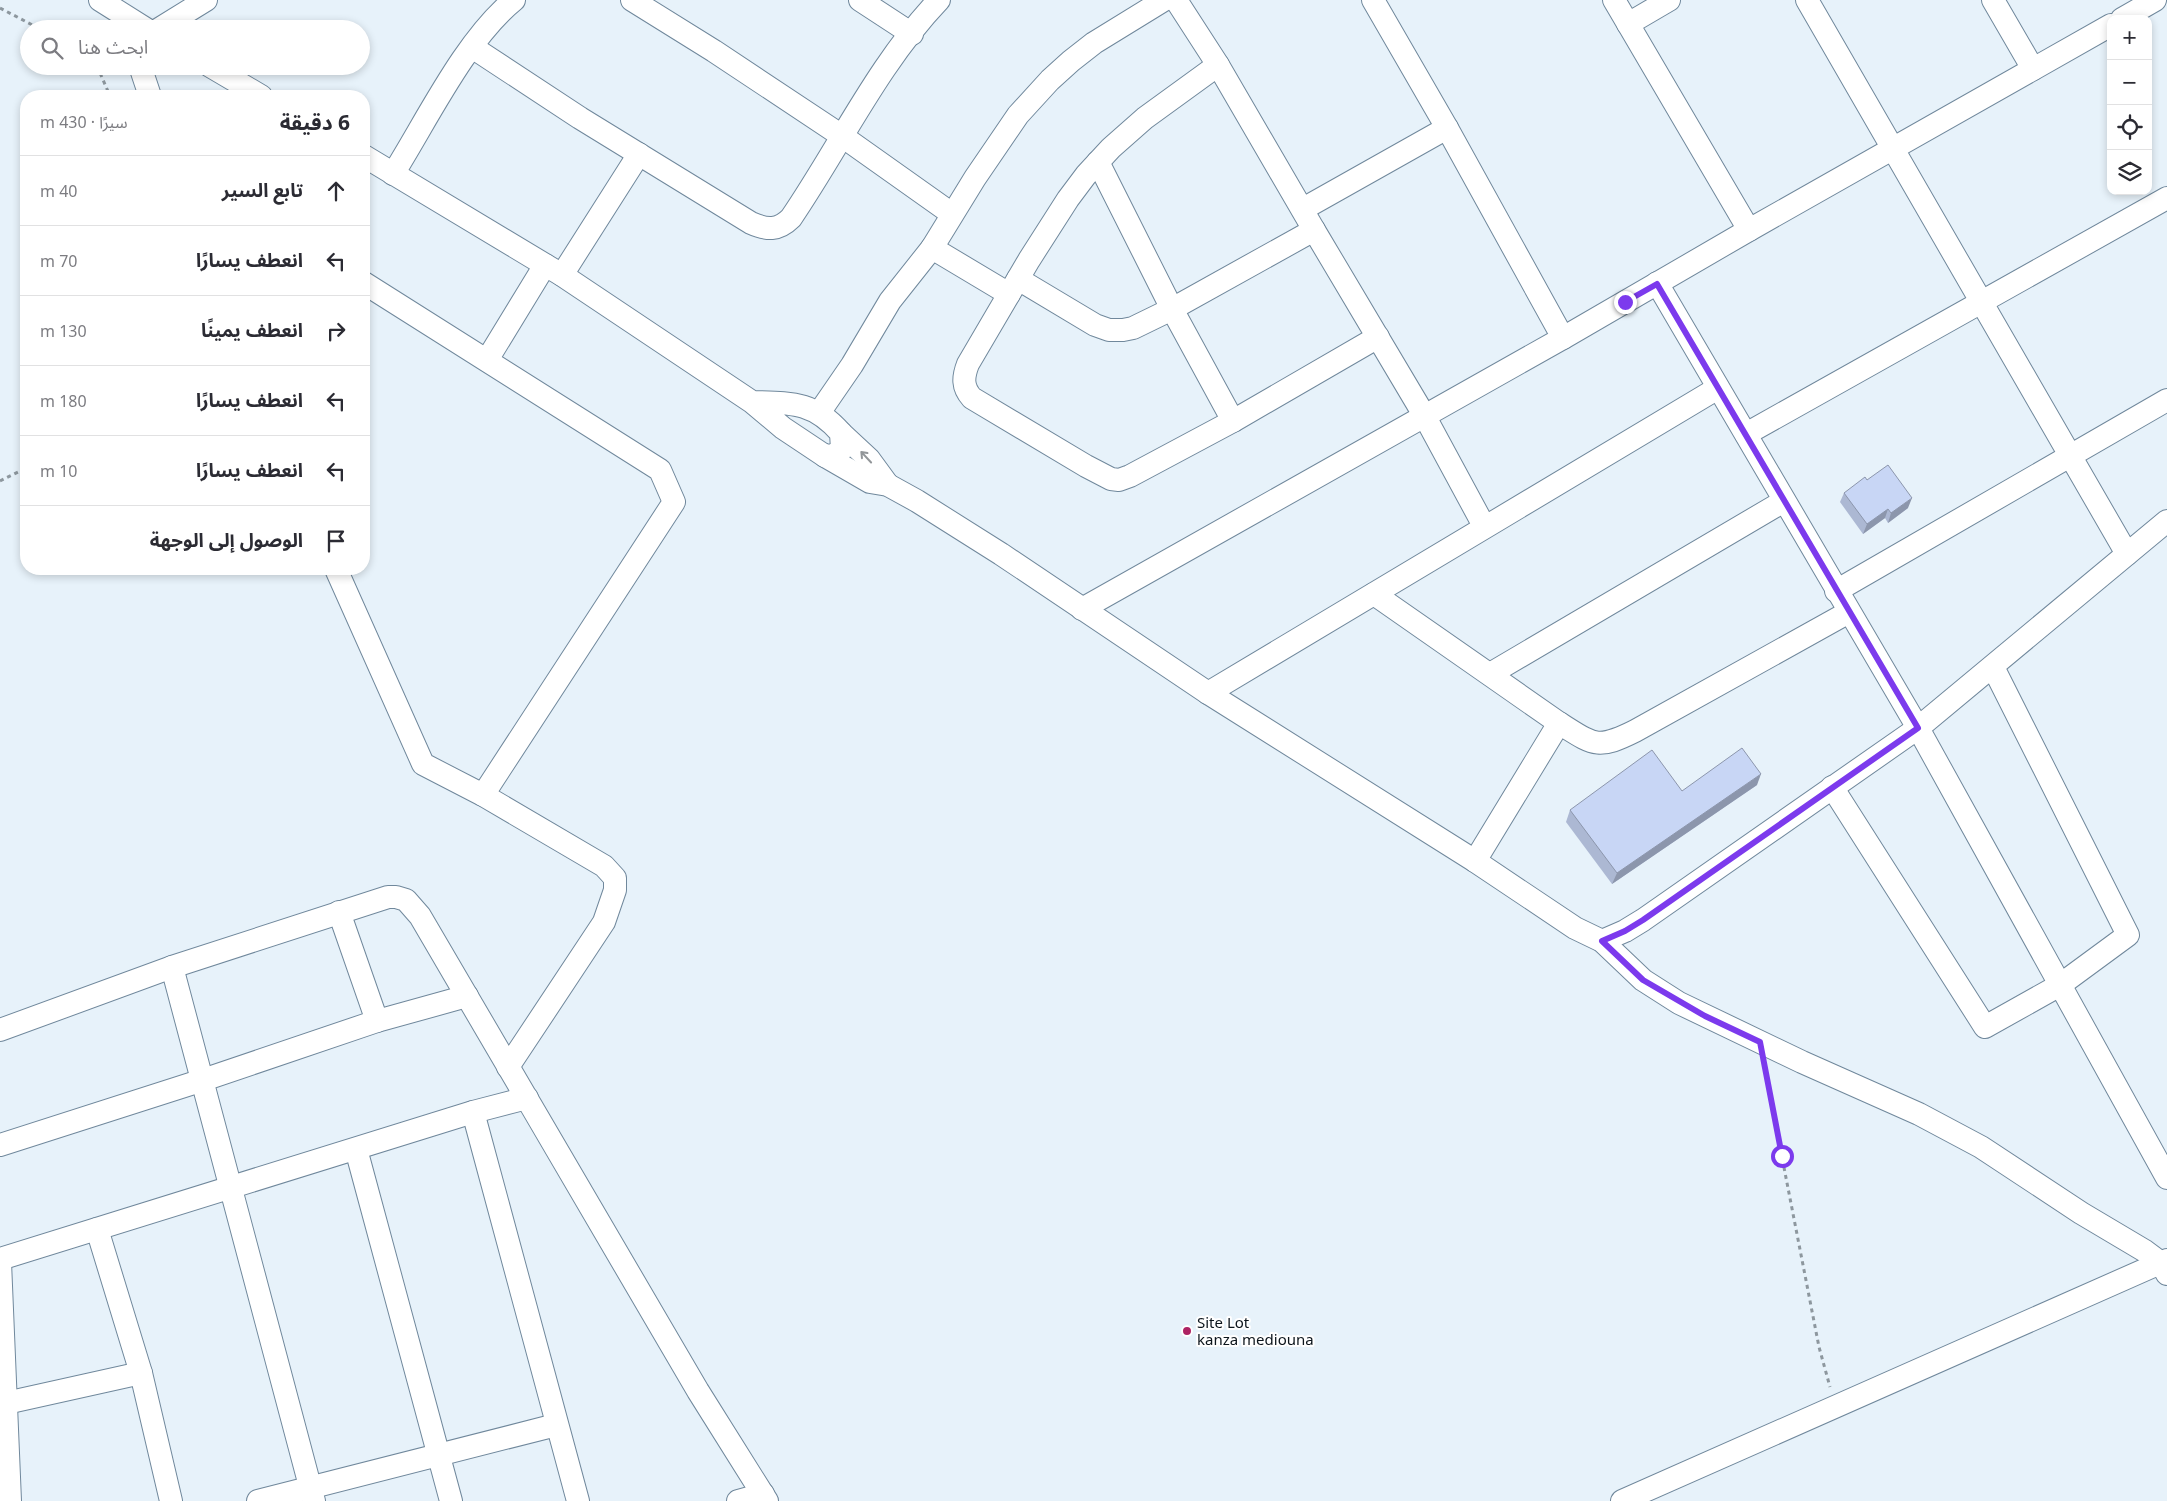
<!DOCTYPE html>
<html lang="ar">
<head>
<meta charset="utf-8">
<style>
  body { margin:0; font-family:"Noto Sans","Noto Sans Arabic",sans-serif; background:#f2f2f3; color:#2b2b33; direction:rtl }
  .controls { position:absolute; right:15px; top:15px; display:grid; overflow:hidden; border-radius:10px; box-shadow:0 2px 8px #0003 }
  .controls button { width:45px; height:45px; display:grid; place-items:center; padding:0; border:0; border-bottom:1px solid #e1e1e2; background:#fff; color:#2b2b33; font:25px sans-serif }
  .stop { position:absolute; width:15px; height:15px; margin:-11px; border:4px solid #7c3aed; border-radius:50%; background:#fff }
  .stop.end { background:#7c3aed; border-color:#fff; box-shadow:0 1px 5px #0008 }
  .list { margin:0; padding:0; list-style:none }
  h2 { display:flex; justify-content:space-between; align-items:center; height:65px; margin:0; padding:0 20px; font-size:21px }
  h2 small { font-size:16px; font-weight:400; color:#7c7c81 }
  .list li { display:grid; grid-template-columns:32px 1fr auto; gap:15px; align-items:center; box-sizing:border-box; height:70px; padding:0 20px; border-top:1px solid #e1e1e2 }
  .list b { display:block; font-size:19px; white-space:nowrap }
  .list em { font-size:16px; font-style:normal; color:#7c7c81 }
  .icon { flex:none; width:28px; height:28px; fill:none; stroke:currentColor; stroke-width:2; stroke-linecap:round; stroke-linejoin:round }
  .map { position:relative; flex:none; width:2167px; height:1501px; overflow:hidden; direction:ltr }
  .search { position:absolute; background:#fff; box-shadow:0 2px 8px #0003; left:20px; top:20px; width:350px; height:55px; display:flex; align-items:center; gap:12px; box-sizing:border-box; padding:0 18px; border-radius:28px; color:#7c7c81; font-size:19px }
  .panel { position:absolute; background:#fff; box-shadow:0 2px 8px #0003; left:20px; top:90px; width:350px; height:485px; border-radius:20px; direction:rtl }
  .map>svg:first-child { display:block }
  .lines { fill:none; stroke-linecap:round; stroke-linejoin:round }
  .minor-casing { stroke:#70889c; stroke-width:24 }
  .path { stroke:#8d979e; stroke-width:3; stroke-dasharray:4 4; stroke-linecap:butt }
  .minor { stroke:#fff; stroke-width:22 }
  .wall { fill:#acb8d3 }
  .shaded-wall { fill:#8c96ac }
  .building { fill:#c8d6f5; stroke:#8c96ac }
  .oneway { stroke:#929699 }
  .route { stroke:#7c3aed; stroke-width:6 }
  .poi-dot { fill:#ad2363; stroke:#fff; stroke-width:2 }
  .labels { text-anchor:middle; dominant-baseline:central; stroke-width:4; stroke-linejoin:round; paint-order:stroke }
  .poi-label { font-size:15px; fill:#0c151c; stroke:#fff; text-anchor:start }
</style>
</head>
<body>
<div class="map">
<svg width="2167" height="1501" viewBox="0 0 2167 1501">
  <rect width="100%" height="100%" fill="#e7f2fa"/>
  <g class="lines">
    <g class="minor-casing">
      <g id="minor">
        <path d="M100 0 146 29"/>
        <path d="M632 0 714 51 842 136 952 214"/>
        <path d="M860 0 912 34"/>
        <path d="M1614 0 1749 230"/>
        <path d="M1807 0 2127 554"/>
        <path d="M1993 0 2033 69"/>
        <path d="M2122 19 2155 0"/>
        <path d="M1628 24 1669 0"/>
        <path d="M159 29 206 0"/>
        <path d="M472 47 580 118 751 223C767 230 778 231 791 218 840 146 878 64 939 0"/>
        <path d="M1218 65 1145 118 1111 148 1086 175 1068 199 1029 260 968 364C963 377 962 387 972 398L1086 466 1111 479 1119 480 1130 476 1233 421 1378 337"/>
        <path d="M140 66 150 96"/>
        <path d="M210 66 261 96"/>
        <path d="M364 156 562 275 752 402 783 428 825 456 834 455 842 449 841 433C813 401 791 403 752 402"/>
        <path d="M1098 162 1172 309 1233 421"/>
        <path d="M393 174C427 120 465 40 514 0"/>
        <path d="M1303 209 1447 128"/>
        <path d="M1314 230 1424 415 1484 526"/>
        <path d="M932 248 1009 294"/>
        <path d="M562 275 639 154"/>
        <path d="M1018 279 1095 325 1109 330H1123L1133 328 1172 309 1314 230 1218 65 1176 0"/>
        <path d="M364 283 660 470 674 502 483 795"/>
        <path d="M1657 283 1918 728 2167 1178"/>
        <path d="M1563 338 1749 230 2111 25"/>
        <path d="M487 360 545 265"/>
        <path d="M819 413 852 365 890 301 932 248 975 178 1018 115 1050 80 1071 61 1094 43 1164 0"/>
        <path d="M841 433 869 459 888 485"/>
        <path d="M1746 434 2167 198"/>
        <path d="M825 456 870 482 888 485 917 501 1001 554 1208 693 1475 861 1575 928 1602 941 1643 980 1679 1003 1802 1062 1919 1114 1981 1147 2081 1213 2145 1251 2161 1263 2167 1274"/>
        <path d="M336 569 423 764 483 795 604 866 615 878V890L604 922 508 1067"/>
        <path d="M1836 591 2167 400"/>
        <path d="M1374 594 1559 723C1594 745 1597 750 1635 731L1849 612"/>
        <path d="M1082 609 1563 338 1447 128 1373 0"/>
        <path d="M1490 674 1784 501"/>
        <path d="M1208 693 1718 388"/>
        <path d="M1832 787 1985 1027 2060 985 2128 935 1993 667"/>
        <path d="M1475 861 1559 723"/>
        <path d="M339 912 377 1021"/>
        <path d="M1602 941 1625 931 1643 920 1918 728 2167 521"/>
        <path d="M172 967 314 1501"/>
        <path d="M0 1030 172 967 388 897H396L406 900 420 916 698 1391 767 1501"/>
        <path d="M473 1112 578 1501"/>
        <path d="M0 1145 203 1080 377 1021 467 996"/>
        <path d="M356 1149 451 1501"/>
        <path d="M97 1229 141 1373 171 1501"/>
        <path d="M0 1259 473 1112 527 1098"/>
        <path d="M0 1262 10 1501"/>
        <path d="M6 1403 141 1373"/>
        <path d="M258 1501 556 1425"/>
        <path d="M738 1501 763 1494"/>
        <path d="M1622 1501 2167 1260"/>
      </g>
    </g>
    <g class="path">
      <path d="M0 8 40 29"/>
      <path d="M97 66 110 96"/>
      <path d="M0 481 26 468"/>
      <path d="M1764 1065 1819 1347 1830 1387"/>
    </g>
    <use href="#minor" class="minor"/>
  </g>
  <g class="wall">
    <path d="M1867 480 1908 508 1888 523 1885 518 1863 534 1840 502 1844 493Z"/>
    <path d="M1757 785 1612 884 1566 822 1570 810 1682 791Z"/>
  </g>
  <g class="shaded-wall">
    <path d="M1912 498 1908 508 1888 523 1891 513Z"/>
    <path d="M1888 509 1885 518 1863 534 1867 524Z"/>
    <path d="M1761 774 1757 785 1612 884 1617 873Z"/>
  </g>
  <g class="building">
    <path d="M1888 465 1912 498 1891 513 1888 509 1867 524 1844 493 1865 477 1867 480Z"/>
    <path d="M1742 748 1761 774 1617 873 1570 810 1652 750 1682 791Z"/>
  </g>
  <defs><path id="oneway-shaft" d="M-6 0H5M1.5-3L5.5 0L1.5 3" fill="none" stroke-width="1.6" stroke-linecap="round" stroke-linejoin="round" transform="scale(1.25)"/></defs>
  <use class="oneway" href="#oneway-shaft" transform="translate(866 457) rotate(-133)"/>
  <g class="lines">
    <path class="route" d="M1625 302 1657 284 1918 728 1643 920 1625 931 1602 941 1643 980 1705 1016 1760 1042 1782 1156"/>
  </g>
  <circle class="poi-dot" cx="1187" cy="1331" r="5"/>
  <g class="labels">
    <g class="poi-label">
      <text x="1197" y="1322">Site Lot<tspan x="1197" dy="17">kanza mediouna</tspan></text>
    </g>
  </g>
</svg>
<div class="controls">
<button>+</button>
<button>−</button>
<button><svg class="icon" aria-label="locate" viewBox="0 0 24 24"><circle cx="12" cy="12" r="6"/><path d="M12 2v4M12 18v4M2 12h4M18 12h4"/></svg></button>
<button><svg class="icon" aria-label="layers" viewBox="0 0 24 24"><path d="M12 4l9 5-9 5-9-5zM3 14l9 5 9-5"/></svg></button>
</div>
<div class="stop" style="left:1782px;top:1156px"></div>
<div class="stop end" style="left:1625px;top:302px"></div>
<div class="search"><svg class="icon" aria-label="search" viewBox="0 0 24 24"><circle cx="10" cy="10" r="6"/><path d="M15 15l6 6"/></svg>ابحث هنا</div>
<section class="panel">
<h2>6 دقيقة<small>سيرًا · 430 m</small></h2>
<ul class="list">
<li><svg class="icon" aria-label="ahead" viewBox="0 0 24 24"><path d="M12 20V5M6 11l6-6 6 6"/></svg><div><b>تابع السير</b></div><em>40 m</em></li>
<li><svg class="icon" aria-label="left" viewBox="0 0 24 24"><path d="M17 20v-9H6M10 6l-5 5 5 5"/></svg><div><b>انعطف يسارًا</b></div><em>70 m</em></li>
<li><svg class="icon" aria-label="right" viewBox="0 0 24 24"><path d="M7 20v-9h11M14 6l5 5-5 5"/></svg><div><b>انعطف يمينًا</b></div><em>130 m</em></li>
<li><svg class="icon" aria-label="left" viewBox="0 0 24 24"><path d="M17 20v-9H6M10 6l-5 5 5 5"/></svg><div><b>انعطف يسارًا</b></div><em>180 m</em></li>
<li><svg class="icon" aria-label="left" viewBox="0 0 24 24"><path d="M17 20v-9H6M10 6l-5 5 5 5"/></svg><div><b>انعطف يسارًا</b></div><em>10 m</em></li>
<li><svg class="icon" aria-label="arrive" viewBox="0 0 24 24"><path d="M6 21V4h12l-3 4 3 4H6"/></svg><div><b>الوصول إلى الوجهة</b></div></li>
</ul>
</section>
</div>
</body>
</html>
